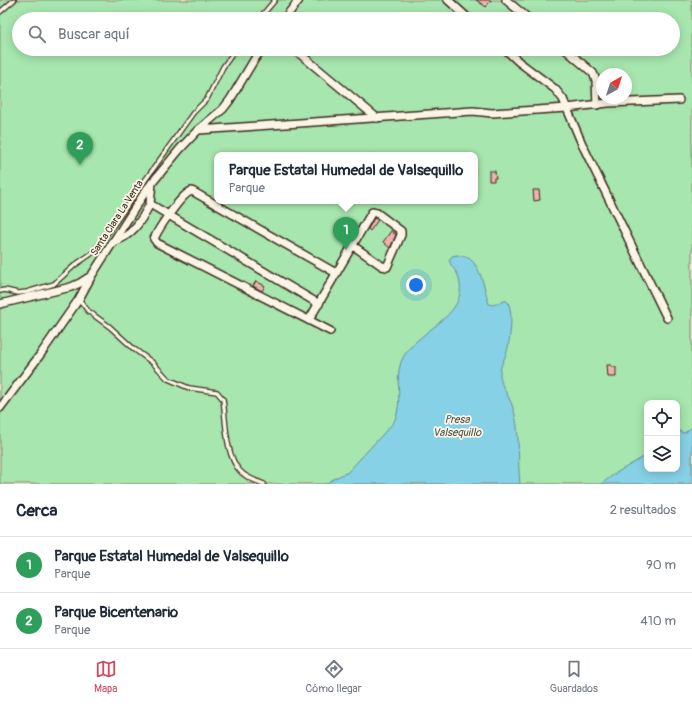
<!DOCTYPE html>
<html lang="es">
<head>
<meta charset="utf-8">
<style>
  body { margin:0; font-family:Pangolin,sans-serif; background:#f6f6f7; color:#1f2937 }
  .controls { position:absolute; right:12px; bottom:12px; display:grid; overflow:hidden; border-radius:8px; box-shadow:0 2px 10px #0003 }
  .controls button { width:36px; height:36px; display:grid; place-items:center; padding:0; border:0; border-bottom:1px solid #e0e1e3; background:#fff; color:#1f2937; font:20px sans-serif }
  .compass { position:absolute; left:596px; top:68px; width:36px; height:36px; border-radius:50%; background:#fff; box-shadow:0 2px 10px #0003; rotate:39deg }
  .you { position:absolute; left:416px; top:285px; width:14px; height:14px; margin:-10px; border:3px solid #fff; border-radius:50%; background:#1a73e8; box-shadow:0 0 0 6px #1a73e833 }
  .badge { display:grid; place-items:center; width:26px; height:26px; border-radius:50%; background:#d1495b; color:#fff; font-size:13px; font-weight:700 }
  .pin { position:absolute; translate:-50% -33px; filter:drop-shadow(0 1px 2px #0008) }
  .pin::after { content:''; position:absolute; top:21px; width:14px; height:12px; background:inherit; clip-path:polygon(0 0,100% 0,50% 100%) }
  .popup { position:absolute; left:214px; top:152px; width:264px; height:52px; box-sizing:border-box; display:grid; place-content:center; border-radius:8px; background:#fff; filter:drop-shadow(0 1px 3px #0005); font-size:13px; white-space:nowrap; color:#747a83 }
  .popup b { font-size:15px; color:#1f2937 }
  .popup::after { content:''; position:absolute; left:50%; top:100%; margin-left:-8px; border:8px solid transparent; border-top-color:#fff }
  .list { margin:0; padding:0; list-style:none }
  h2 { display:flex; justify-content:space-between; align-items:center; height:52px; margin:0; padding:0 16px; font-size:17px }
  h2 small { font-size:13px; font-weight:400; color:#747a83 }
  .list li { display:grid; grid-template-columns:26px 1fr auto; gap:12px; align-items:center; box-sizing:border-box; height:56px; padding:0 16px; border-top:1px solid #e0e1e3 }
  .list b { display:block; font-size:15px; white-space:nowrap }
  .list p { margin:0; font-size:13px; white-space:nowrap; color:#747a83 }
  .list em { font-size:13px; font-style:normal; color:#747a83 }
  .icon { flex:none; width:22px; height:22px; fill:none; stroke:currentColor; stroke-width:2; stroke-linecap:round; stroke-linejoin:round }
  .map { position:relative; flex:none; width:692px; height:484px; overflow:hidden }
  .search { position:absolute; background:#fff; box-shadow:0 2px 10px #0003; left:12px; right:12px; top:12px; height:44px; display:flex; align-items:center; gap:10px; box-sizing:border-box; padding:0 14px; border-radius:22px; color:#747a83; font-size:15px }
  .sheet { height:164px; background:#fff }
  nav { display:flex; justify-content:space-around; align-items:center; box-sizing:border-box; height:56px; border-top:1px solid #e0e1e3; background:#fff; font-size:11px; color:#747a83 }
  nav a { display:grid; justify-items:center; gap:2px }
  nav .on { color:#d1495b }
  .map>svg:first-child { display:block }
  .green { fill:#a7e6ae; stroke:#718866; fill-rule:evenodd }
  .water { fill:#86d1e6; stroke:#688e96 }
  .building { fill:#edb2aa; stroke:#3b2a1e }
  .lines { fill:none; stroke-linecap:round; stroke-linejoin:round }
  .lane-casing { stroke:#3b2a1e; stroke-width:6 }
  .street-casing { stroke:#3b2a1e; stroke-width:10 }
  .lane { stroke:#fcf5e5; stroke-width:3.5 }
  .street { stroke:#fcf5e5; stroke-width:7 }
  .labels { text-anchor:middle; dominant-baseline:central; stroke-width:3.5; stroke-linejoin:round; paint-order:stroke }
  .street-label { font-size:10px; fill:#3b2a1e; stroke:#fcf5e5 }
  .water-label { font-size:11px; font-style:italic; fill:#4e5450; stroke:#fcf5e5 }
</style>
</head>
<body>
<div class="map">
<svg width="692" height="484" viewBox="0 0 692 484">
  <rect width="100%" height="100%" fill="#f8e1d3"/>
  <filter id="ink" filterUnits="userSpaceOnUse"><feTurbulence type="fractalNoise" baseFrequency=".025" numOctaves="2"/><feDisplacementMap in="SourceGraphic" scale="8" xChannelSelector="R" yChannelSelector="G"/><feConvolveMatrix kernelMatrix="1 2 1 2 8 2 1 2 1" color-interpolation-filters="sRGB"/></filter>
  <g filter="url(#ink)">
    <path class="green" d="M0 0H692V484H0ZM19 19H673V49H19ZM602 74H626V98H602ZM217 155H475V201H217ZM647 403H677V469H647Z"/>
    <g class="water">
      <path d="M457 255C461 256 466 256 470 259 481 267 485 291 489 304L493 305 504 301H507C514 309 510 341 507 352 505 358 501 364 500 371 499 384 508 394 512 405 521 428 517 459 520 484H326L335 478 348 472 394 422C404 401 394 382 401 362 412 331 470 318 459 279 458 272 451 267 449 260L452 256Z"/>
      <path d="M692 427V484H601L616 473 647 455V469H677V429L682 433 686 432Z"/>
    </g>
    <g class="building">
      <path d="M476 0H491L486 7Z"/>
      <path d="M489 171H495L496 178H494V181H489Z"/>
      <path d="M533 190H539L540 200 534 201Z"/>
      <path d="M374 218 378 220 370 231 368 229Z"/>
      <path d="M391 231 396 235 390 248 383 242Z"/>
      <path d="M256 281 265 286 262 291 253 286Z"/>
      <path d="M607 365H611L612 367H616V377H608Z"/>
    </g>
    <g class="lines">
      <g class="lane-casing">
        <g id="lane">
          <path d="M0 12 14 0"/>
          <path d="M259 19 275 0"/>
          <path d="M0 291 5 290 18 293 27 292 54 284 75 265 91 254 97 248 193 113 207 99 223 67 236 49"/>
          <path d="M79 299 88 311 110 327 134 349 153 363 168 379 189 388 217 392 223 399C226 420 225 455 240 471 246 478 256 481 264 484"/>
        </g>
      </g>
      <g class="street-casing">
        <g id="street">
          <path d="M448 0 469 19"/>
          <path d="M506 0 529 19"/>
          <path d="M284 19 299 0"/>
          <path d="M294 49 377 118"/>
          <path d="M505 49 519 62 555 89 563 99 582 144 667 318"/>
          <path d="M565 49 593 73 596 80 597 105"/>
          <path d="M198 130 473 111 492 113 567 108 608 103 679 100"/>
          <path d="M152 183 150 204 319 304"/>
          <path d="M112 242C132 237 141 221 150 204"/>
          <path d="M0 304 71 287 80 283 91 276"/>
          <path d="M309 320 372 212 377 213 401 231V235L387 267 382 266 352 245"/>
          <path d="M330 331 157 243 154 239C158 229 183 192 192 191L336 273"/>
          <path d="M0 408 40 355 79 299 92 275 147 189 180 149 198 130 223 109 230 100 254 60 262 49"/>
        </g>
      </g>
      <use href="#lane" class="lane"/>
      <use href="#street" class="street"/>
    </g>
  </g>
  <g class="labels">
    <g class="street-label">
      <text transform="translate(117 218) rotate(-57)">Santa Clara La Venta</text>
    </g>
    <g class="water-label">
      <text x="457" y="419">Presa<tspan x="457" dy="13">Valsequillo</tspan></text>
    </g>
  </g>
</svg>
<div class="controls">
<button><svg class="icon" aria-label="locate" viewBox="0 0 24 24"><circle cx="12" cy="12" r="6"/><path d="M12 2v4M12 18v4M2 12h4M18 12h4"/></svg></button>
<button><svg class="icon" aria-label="layers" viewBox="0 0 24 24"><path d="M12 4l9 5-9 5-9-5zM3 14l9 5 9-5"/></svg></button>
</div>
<svg class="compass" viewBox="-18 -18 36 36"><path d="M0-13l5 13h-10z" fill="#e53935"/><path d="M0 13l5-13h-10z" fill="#747a83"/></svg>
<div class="you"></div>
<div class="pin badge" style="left:346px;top:250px;background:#2e9e5b">1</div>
<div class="popup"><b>Parque Estatal Humedal de Valsequillo</b>Parque</div>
<div class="pin badge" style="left:80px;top:165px;background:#2e9e5b">2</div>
<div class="search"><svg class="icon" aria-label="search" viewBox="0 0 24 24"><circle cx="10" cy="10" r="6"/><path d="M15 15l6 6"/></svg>Buscar aquí</div>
</div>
<section class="sheet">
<h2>Cerca<small>2 resultados</small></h2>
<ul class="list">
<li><span class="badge" style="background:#2e9e5b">1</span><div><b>Parque Estatal Humedal de Valsequillo</b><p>Parque</p></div><em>90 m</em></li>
<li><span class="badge" style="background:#2e9e5b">2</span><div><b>Parque Bicentenario</b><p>Parque</p></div><em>410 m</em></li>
</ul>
</section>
<nav>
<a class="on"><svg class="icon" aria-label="map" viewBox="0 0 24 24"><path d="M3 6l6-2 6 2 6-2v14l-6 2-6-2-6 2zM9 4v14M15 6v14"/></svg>Mapa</a>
<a><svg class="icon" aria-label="directions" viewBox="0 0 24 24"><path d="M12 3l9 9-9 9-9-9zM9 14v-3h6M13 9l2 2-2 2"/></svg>Cómo llegar</a>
<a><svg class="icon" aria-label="saved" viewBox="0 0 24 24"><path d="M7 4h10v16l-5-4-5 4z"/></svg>Guardados</a>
</nav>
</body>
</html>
